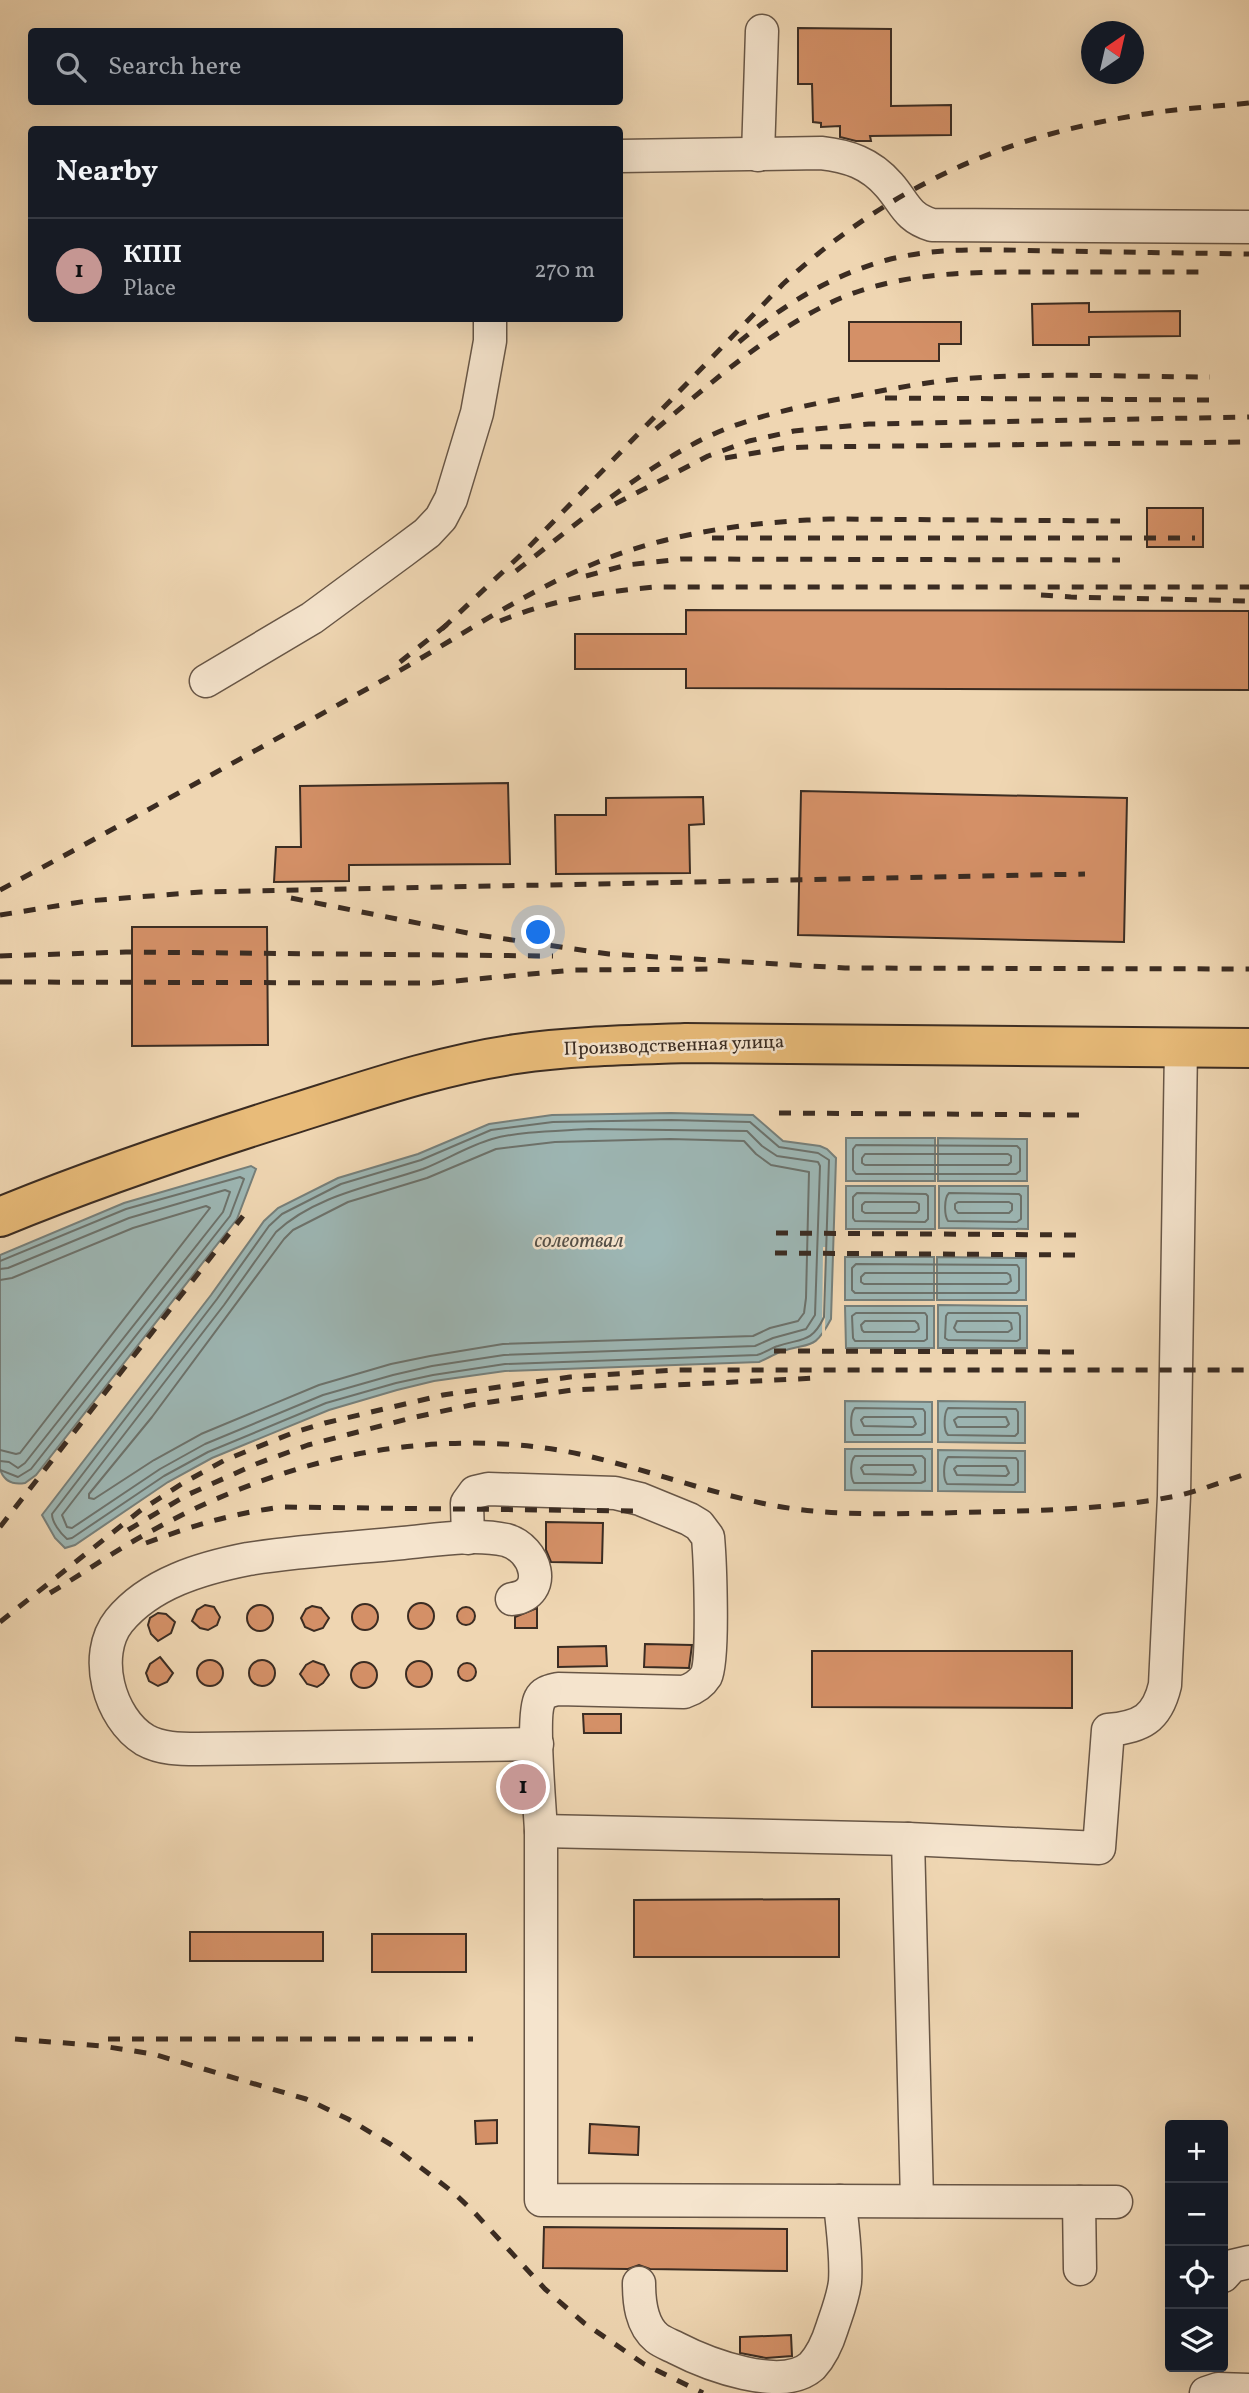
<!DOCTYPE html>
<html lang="en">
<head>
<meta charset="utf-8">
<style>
  body { margin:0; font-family:Vollkorn,serif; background:#242831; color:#f1f3f6 }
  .controls { position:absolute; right:21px; bottom:21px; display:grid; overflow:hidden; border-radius:7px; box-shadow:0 7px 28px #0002 }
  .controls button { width:63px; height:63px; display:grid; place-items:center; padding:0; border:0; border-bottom:2px solid #363941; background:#171b24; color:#f1f3f6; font:35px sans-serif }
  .compass { position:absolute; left:1081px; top:21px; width:63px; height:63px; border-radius:50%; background:#171b24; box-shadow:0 7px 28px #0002; rotate:34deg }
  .you { position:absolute; left:539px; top:933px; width:24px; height:24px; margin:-18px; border:5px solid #fff; border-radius:50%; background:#1a73e8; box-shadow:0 0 0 10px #1a73e833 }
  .badge { display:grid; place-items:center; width:46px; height:46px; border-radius:50%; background:#c59692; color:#111; font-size:23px; font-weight:700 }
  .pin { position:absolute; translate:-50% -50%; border:4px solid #fff; box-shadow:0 2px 7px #0006 }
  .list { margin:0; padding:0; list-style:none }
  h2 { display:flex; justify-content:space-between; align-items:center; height:91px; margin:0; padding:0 28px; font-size:30px }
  h2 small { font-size:23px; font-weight:400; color:#9ea1a6 }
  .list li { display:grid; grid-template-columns:46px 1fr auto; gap:21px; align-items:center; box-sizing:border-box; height:105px; padding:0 28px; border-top:2px solid #363941 }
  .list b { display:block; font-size:26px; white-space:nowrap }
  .list p { margin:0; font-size:23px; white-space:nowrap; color:#9ea1a6 }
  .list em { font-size:23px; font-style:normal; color:#9ea1a6 }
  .icon { flex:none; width:38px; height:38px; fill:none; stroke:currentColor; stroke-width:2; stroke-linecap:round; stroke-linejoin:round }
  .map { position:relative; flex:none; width:1249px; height:2393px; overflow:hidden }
  .search { position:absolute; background:#171b24; box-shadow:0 7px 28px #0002; left:28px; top:28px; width:595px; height:77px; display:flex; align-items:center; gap:18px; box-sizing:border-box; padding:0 24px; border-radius:7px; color:#9ea1a6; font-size:26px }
  .panel { position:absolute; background:#171b24; box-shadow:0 7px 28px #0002; left:28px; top:126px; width:595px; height:196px; border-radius:7px }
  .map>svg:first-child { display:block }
  .water { fill:#9db7b5; stroke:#767f7a; stroke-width:2 }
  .pier { fill:#efd6b2 }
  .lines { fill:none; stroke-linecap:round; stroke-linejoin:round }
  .shore { stroke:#6c726c; stroke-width:2 }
  .building { fill:#d49067; stroke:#3b2c22; stroke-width:2 }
  .minor-casing { stroke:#685646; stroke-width:35 }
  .major-casing { stroke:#3b2c22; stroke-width:42 }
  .minor { stroke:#f5e4cd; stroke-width:32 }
  .major { stroke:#e8bb79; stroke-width:38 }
  .rail { stroke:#3b2c22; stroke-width:5; stroke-dasharray:12 12; stroke-linecap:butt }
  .labels { text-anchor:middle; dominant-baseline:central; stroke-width:5; stroke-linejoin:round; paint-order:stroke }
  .street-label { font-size:19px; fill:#3b2c22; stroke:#f5e4cd }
  .water-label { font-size:21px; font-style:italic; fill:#544f47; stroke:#f5e4cd }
</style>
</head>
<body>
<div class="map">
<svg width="1249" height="2393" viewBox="0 0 1249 2393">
  <rect width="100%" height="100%" fill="#efd6b2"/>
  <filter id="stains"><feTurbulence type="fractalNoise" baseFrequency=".00286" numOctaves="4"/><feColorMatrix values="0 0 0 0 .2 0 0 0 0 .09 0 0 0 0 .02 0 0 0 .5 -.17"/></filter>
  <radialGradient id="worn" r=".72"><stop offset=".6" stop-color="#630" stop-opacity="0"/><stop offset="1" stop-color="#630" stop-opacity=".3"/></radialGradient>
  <g class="water">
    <path d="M671 1113 753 1115 783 1141 820 1146 827 1149 836 1158 831 1319C813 1353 810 1341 780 1352 773 1355 766 1359 759 1362L505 1371 434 1381 397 1390 329 1410 212 1458 168 1482 75 1545 65 1548 55 1538 42 1515 211 1295 264 1221 278 1208 338 1178 418 1154 489 1124 552 1115Z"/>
    <rect x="846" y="1138" width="89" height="43"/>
    <path d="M938 1138 1027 1139V1181H938Z"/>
    <path d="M251 1166 256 1169 237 1219 36 1475 25 1483C13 1485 4 1482 0 1469V1255L124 1203Z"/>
    <rect x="846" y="1186" width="89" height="43"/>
    <path d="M939 1186H1028V1229L939 1228Z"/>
    <rect x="845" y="1257" width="89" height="43"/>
    <path d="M937 1257 1026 1258V1300H937Z"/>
    <path d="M938 1305 1027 1306V1348H938Z"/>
    <path d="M845 1306H934V1348H846Z"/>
    <path d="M845 1401 932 1402V1442H845Z"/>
    <path d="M938 1401 1025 1402V1443L938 1442Z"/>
    <path d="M845 1449H932V1491L845 1490Z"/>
    <path d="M938 1450 1025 1451V1492L938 1491Z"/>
  </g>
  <path class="pier" d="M823 1247H826L825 1336 822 1340Z"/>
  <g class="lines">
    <g class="shore">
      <path d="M671 1120 750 1122 779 1147 818 1153 829 1160 824 1317C812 1343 802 1338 778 1346 771 1348 765 1353 757 1355L505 1364 433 1375 396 1383 326 1403 208 1452 164 1476 72 1538 67 1539C60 1533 52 1522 52 1514L217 1299 269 1226 282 1214 341 1184 421 1160 491 1130 553 1122Z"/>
      <path d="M589 1129 747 1131 762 1146 777 1156 818 1162 820 1166 815 1315 806 1329 773 1338 755 1346 504 1355 432 1366 393 1375 323 1395 205 1444 160 1469 72 1528 67 1527 62 1515 224 1305 276 1232C316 1195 373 1186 423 1169 446 1160 468 1146 492 1139 520 1131 560 1131 589 1129Z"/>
      <path d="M670 1139 744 1141 756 1154 771 1165 809 1172 806 1298 804 1313 798 1321 770 1328 753 1336 503 1344 430 1356 391 1364 319 1385 201 1434 154 1460 94 1499 89 1498V1494L152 1417 284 1239 293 1230 348 1202 427 1178 496 1149 555 1142Z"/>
      <path d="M856 1145 1017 1146 1020 1149V1171L1016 1174H856L853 1170V1149Z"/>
      <path d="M865 1154H1008L1011 1156V1162L1008 1165H865L862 1163V1158Z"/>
      <path d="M857 1193 926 1194 928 1196V1219L925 1222 855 1221 853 1218V1197Z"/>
      <path d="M949 1193 1019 1194 1021 1196V1219L1017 1222 948 1221C944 1215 944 1198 949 1193Z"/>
      <path d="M865 1202H916L919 1204V1210L916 1213H865L862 1211V1205Z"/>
      <path d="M958 1202H1009L1012 1204V1210L1009 1213H958L955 1209V1204Z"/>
      <path d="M0 1261 126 1209 240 1177 244 1179 230 1216 31 1469 18 1477 0 1470"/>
      <path d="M856 1264 1017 1265 1019 1268V1290L1016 1293H855L852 1290V1268Z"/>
      <path d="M0 1269 8 1268 129 1218 225 1190 230 1192 223 1212 25 1463 18 1468 9 1462 0 1461"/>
      <path d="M865 1273H1007L1010 1275 1011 1281 1007 1284H864L861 1282V1277Z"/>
      <path d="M0 1280 12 1278 133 1228 206 1206 210 1208 20 1453 16 1454 0 1450"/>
      <path d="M856 1313H925L927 1316V1339L924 1341H855L853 1338 852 1316Z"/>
      <path d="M948 1313H1018L1020 1316V1339L1017 1341 948 1340 945 1338 946 1316Z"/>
      <path d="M865 1321H915L918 1324 919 1329 915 1332H864L862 1330 861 1325Z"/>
      <path d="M957 1321H1008L1011 1323 1012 1329 1008 1332H957L954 1328Z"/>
      <path d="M855 1408 923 1409 925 1412V1433L921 1435H854C850 1430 850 1413 855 1408Z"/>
      <path d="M948 1408 1016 1409 1018 1412V1433L1015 1436 948 1435C943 1430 944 1413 948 1408Z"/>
      <path d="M864 1417H913L916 1424 913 1427 864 1426 861 1420Z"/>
      <path d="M958 1417H1006L1009 1424 1006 1427H957L954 1420Z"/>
      <path d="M855 1456H922L925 1459V1481L921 1483H854C850 1477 850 1461 855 1456Z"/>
      <path d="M948 1457 1016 1458 1018 1461V1482L1014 1485 947 1484C943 1479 943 1462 948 1457Z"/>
      <path d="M864 1465H913L916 1472 913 1475 864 1474 861 1468Z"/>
      <path d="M957 1466H1006L1009 1473 1006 1476 957 1475 954 1469Z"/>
    </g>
  </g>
  <g class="building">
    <path d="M798 28 891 29V106L951 105V135L870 136 871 141H856L840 137V126L821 127V123L813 122 812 84H798Z"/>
    <path d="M1089 303V312L1180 311V336L1089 337V345H1033L1032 304Z"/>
    <path d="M849 322H961V344H939V361H849Z"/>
    <rect x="1147" y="508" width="56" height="39"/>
    <path d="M686 610 1249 611V690L686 688V669H575V634H686Z"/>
    <path d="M508 783 510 864 349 865V881L274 882 276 847H301L300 786Z"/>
    <path d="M801 791 1127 798 1124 942 798 935Z"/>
    <path d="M703 797 704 824 689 825 690 873 556 874 555 815H606V798Z"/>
    <path d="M132 927H267L268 1045 132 1046Z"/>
    <path d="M546 1522 603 1523 602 1563 551 1562 546 1550Z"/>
    <circle cx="421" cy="1616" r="13"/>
    <circle cx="365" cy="1617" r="13"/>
    <path d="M205 1605 214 1607 220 1617 217 1625 208 1630 200 1628 192 1621 197 1610Z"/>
    <circle cx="260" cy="1618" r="13"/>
    <path d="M312 1606 321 1608 329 1618 323 1628 314 1631 305 1627 301 1618 306 1609Z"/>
    <circle cx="466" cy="1616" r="9"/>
    <path d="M537 1608V1628H515V1617Z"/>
    <path d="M158 1613 166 1614 175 1622 171 1633 158 1641 151 1634 148 1625 150 1618Z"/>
    <path d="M645 1644 692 1645 689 1668 644 1667Z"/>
    <path d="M606 1646 607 1666 558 1667V1647Z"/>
    <path d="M812 1651H1072V1708L812 1707Z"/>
    <path d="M160 1657 173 1673 167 1682 158 1686 149 1681 146 1673 150 1664Z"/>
    <circle cx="210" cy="1673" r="13"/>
    <circle cx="262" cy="1673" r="13"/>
    <path d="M313 1661 324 1665 329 1675 323 1683 317 1687 307 1684 300 1674 306 1665Z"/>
    <circle cx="419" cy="1674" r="13"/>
    <circle cx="364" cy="1675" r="13"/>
    <circle cx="467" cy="1672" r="9"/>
    <path d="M583 1714H621V1733H584Z"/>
    <path d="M839 1899V1957H634V1900Z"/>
    <rect x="190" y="1932" width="133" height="29"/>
    <rect x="372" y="1934" width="94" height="38"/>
    <path d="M497 2120V2143L476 2144 475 2121Z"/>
    <path d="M590 2124 639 2127 638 2155 589 2153Z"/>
    <path d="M544 2227 787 2229V2271L650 2269 639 2265 628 2269 543 2268Z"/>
    <path d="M791 2335 792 2356 766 2358 740 2353V2337Z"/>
  </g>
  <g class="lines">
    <g class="minor-casing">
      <g id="minor">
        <path d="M758 155 762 31"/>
        <path d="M620 156 821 153C848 156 870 163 889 185 905 203 906 217 932 225L1249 227"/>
        <path d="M206 681 312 618 403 551 427 533 441 518 451 499 477 413 490 341V318"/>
        <path d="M468 1538 467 1503 475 1492 488 1489 615 1493 640 1499 689 1519 699 1525 708 1537C710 1560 714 1660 706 1676 701 1684 693 1689 684 1692L558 1689C550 1691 543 1692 540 1699 531 1715 540 1808 541 1831V2200L1116 2202"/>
        <path d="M512 1599C550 1594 536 1548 506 1540 474 1533 435 1540 403 1543 351 1548 299 1551 248 1559 202 1568 150 1583 119 1621 92 1655 109 1718 145 1740 161 1749 180 1749 198 1749L537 1744"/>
        <path d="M541 1831 908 1839 1099 1848 1108 1730C1141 1727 1157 1719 1165 1685L1174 1496 1181 1047"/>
        <path d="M908 1839 917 2201"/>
        <path d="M1079 2202 1080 2269"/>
        <path d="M1223 2276 1232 2266 1249 2262"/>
        <path d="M639 2283C639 2302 641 2325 657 2338 662 2342 670 2345 676 2348 707 2364 782 2393 812 2366 821 2356 828 2341 832 2328 837 2313 843 2298 845 2282 847 2256 842 2227 840 2201"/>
        <path d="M1206 2393 1218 2389 1249 2390"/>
      </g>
    </g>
    <g class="major-casing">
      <path id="major" d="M0 1217C97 1177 196 1144 295 1113 368 1090 440 1065 516 1054 572 1046 629 1045 685 1043L1249 1048"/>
    </g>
    <use href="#minor" class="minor"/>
    <use href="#major" class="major"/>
    <g class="rail">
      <path d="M739 342C783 305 832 275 887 260 940 246 998 250 1052 251 1118 252 1183 253 1249 254"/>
      <path d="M885 398 1209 400"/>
      <path d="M656 429C711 383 767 333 832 302 900 270 977 272 1051 272 1100 272 1150 272 1199 272"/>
      <path d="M725 458 784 448 809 447 1249 442"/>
      <path d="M615 504 708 456 749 441 794 431 869 424 1249 417"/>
      <path d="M712 538H1195"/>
      <path d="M516 571C574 526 631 477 697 442 739 420 788 409 834 400 876 392 917 383 960 379 1042 372 1127 377 1210 377"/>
      <path d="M586 576 627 565 681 559 1120 560"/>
      <path d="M1041 595 1071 597 1249 601"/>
      <path d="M500 621C549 601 603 591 656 587H1249"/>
      <path d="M442 629 525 551 783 284C884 191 997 138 1133 116 1171 109 1210 107 1249 103"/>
      <path d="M400 662 449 623"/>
      <path d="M0 890C126 823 250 753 376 684 449 644 519 594 598 562 672 532 751 522 830 519L1120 521"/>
      <path d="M291 898 478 935 609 954 845 968 1249 969"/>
      <path d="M0 915 87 901 201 892 1085 874"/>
      <path d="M0 956 126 952 553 956"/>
      <path d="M0 982 433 983 574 970 713 969"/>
      <path d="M779 1113 1083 1115"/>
      <path d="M776 1233 1080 1235"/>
      <path d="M775 1253 1079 1255"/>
      <path d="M774 1351 1078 1352"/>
      <path d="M0 1527 243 1216"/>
      <path d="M128 1530 187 1495 256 1464 308 1445 411 1418 471 1405 572 1390 816 1378"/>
      <path d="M146 1543C194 1525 231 1514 281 1507L634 1511"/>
      <path d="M50 1593C82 1574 113 1552 146 1534 229 1487 328 1452 424 1445 475 1441 529 1443 579 1454 642 1468 703 1491 766 1504 824 1516 883 1514 941 1513 1017 1511 1096 1511 1171 1497 1198 1492 1223 1481 1249 1473"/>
      <path d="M0 1622 141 1510 183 1483 225 1460 295 1432 325 1423 443 1395 570 1377 675 1370H1249"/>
      <path d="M15 2039 102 2046 153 2054 306 2099 348 2119 390 2144 454 2193 473 2211 545 2289 584 2323 644 2364 703 2393"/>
      <path d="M108 2039H473"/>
    </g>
  </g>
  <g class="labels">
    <g class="street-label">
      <text transform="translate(674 1046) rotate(-2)">Производственная улица</text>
    </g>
    <g class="water-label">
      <text x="579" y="1241">солеотвал</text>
    </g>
  </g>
  <rect width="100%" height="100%" filter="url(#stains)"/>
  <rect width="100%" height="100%" fill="url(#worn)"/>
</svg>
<div class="controls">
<button>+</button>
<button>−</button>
<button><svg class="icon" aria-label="locate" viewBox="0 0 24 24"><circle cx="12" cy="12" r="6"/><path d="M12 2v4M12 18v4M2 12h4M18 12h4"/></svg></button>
<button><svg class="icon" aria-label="layers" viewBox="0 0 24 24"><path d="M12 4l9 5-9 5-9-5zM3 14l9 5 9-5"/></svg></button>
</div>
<svg class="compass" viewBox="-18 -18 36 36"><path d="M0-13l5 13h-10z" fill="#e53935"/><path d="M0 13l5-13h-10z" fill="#9ea1a6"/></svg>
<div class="you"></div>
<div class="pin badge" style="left:523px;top:1787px">1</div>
<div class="search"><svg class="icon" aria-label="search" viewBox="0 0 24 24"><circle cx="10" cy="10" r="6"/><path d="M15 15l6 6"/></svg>Search here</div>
<section class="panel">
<h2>Nearby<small></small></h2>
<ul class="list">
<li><span class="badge">1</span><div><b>КПП</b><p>Place</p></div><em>270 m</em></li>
</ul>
</section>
</div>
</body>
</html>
